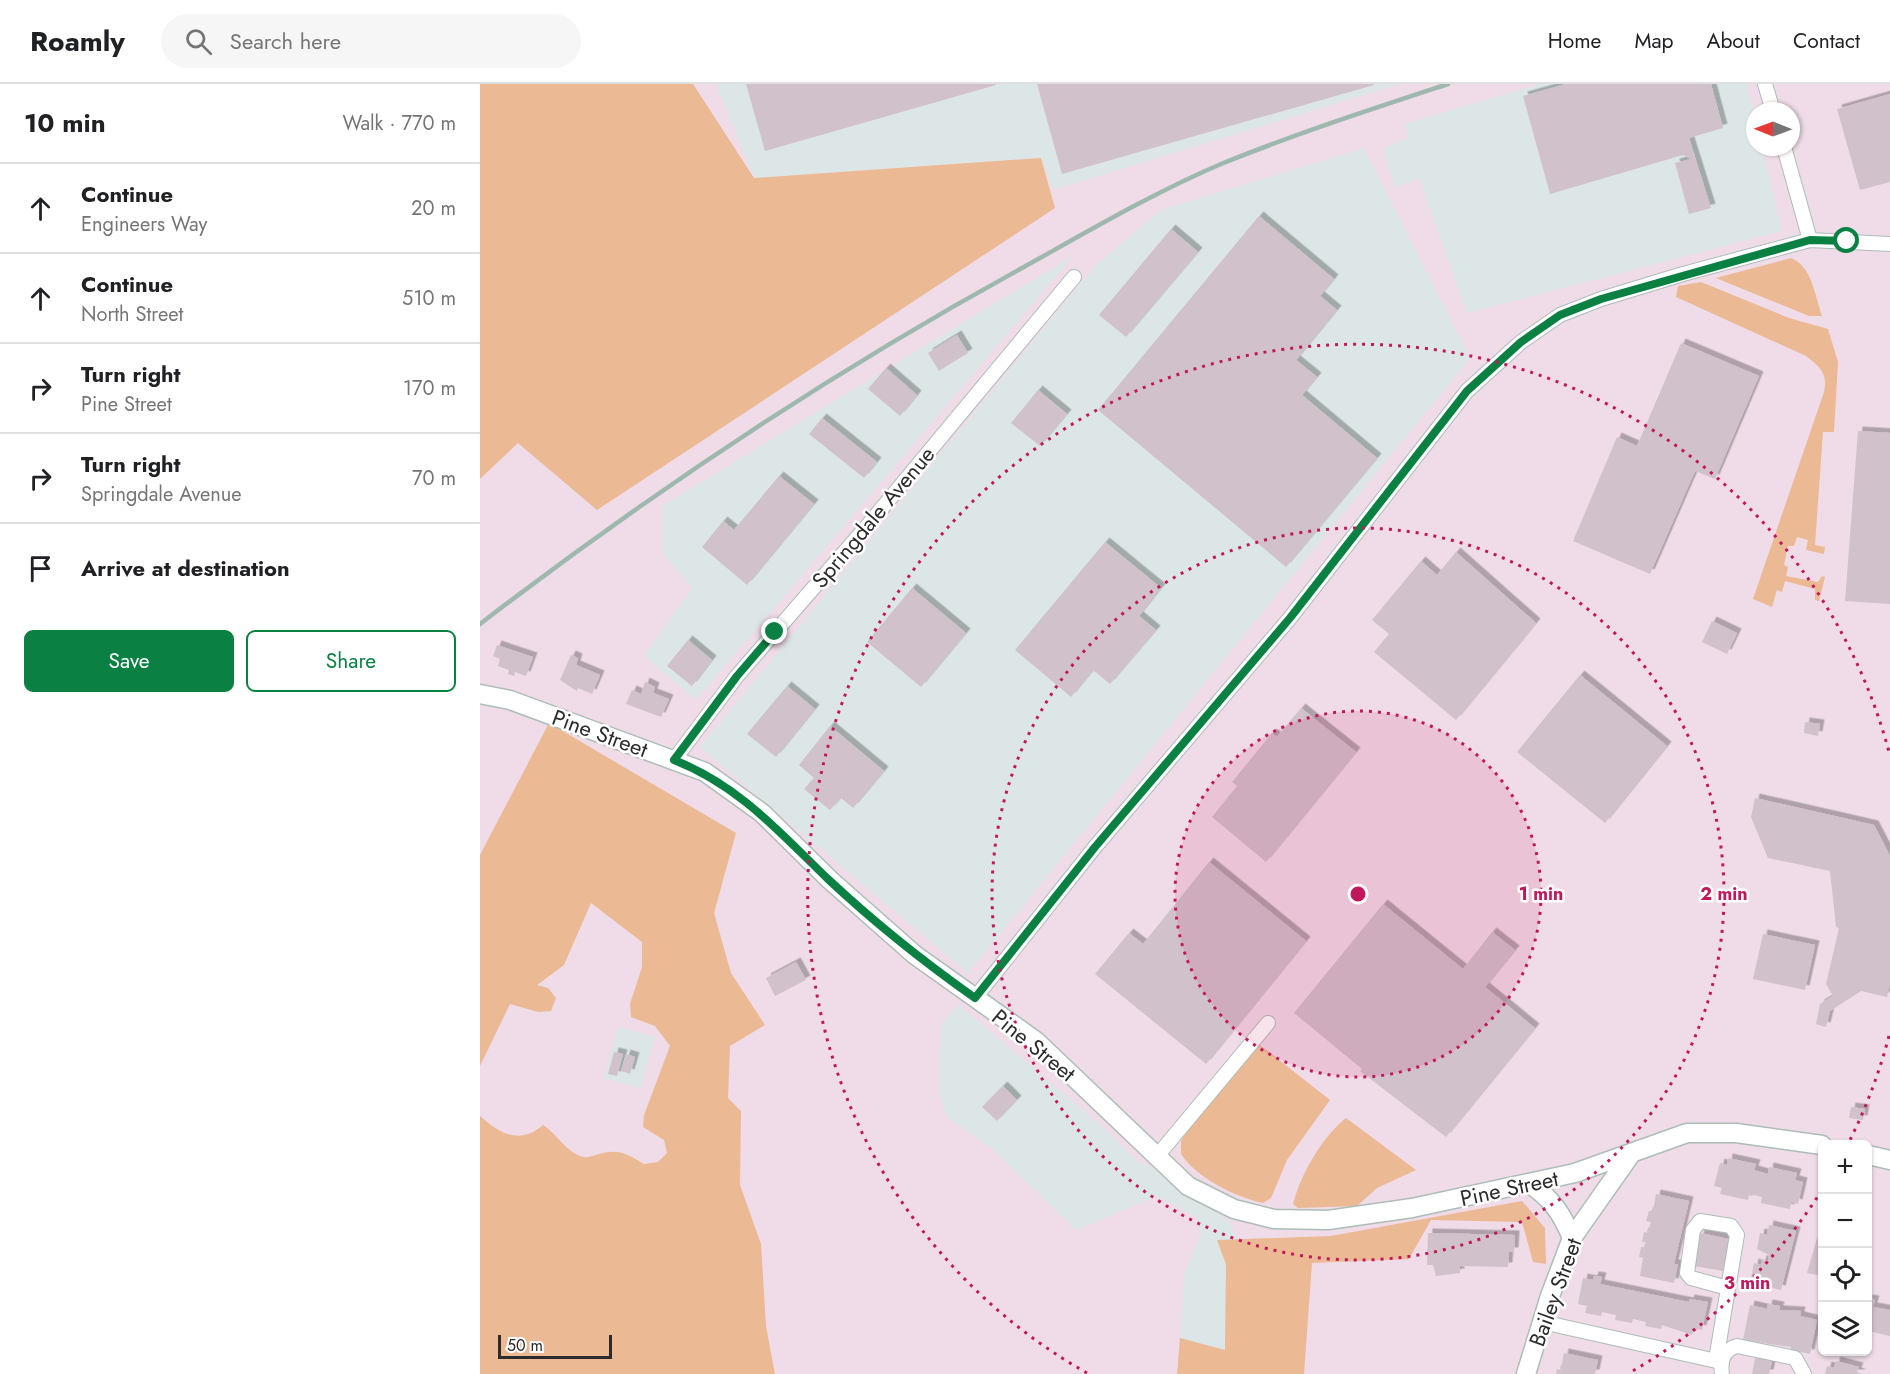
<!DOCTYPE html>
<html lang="en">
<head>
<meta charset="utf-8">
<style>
  body { margin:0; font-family:Jost,sans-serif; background:#f6f6f6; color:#202124 }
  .controls { position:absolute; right:18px; bottom:18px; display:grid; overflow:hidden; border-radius:9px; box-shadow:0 2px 4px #0004 }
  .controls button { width:54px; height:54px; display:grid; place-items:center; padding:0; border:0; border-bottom:2px solid #e0e0e0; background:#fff; color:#202124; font:30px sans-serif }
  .compass { position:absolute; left:1266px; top:18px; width:54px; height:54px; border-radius:50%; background:#fff; box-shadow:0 2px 4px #0004; rotate:271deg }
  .scale { position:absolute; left:18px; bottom:15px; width:114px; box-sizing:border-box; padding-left:6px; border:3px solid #2b2b2b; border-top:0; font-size:16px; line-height:21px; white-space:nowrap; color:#2b2b2b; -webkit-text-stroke:4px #fff; paint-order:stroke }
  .stop { position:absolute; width:18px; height:18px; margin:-14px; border:4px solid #0b8043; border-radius:50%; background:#fff }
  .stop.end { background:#0b8043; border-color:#fff; box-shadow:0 2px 6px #0008 }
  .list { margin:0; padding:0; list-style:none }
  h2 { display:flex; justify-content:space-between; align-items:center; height:78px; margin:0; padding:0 24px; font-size:26px }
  h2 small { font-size:20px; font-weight:400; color:#757577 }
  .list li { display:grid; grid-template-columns:39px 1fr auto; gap:18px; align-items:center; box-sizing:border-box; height:90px; padding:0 24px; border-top:2px solid #e0e0e0 }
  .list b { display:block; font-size:22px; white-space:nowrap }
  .list p { margin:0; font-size:20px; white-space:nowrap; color:#757577 }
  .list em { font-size:20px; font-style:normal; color:#757577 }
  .actions { display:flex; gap:12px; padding:18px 24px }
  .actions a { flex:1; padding:14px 0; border:2px solid #0b8043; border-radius:9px; text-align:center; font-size:21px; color:#0b8043 }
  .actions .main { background:#0b8043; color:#fff }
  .icon { flex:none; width:33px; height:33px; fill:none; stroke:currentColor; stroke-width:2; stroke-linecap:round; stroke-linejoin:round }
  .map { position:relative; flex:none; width:1410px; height:1290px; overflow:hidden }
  header { display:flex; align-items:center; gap:36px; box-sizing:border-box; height:84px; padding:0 30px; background:#fff; border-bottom:2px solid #e0e0e0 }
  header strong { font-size:28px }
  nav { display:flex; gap:33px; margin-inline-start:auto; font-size:21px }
  .search { width:420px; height:54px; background:#f6f6f6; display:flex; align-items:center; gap:15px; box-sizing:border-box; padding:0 21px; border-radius:33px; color:#757577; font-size:22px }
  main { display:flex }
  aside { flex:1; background:#fff }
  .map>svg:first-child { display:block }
  .industrial { fill:#dde6e7 }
  .green { fill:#ebb993 }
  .building { fill:#d0c1cb; filter:url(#shadow) }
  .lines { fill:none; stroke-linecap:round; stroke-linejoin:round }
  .street-casing { stroke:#acbdb6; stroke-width:16 }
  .secondary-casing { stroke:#acbdb6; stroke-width:21 }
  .street { stroke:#fff; stroke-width:14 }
  .secondary { stroke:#fff; stroke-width:18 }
  .rail { stroke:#9eb8ae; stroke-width:4.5 }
  .route { stroke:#0b8043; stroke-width:8 }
  .ring { fill:none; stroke:#c2185b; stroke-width:3; stroke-dasharray:3 6 }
  .labels { text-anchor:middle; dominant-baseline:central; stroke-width:5; stroke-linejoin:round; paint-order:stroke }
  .street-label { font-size:22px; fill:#2b2b2b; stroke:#fff }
  .centre { fill:#c2185b; stroke:#fff; stroke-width:3 }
  .ring-label { font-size:18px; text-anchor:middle; font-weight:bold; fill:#c2185b; stroke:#fff; stroke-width:5; stroke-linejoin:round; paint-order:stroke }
</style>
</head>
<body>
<header>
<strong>Roamly</strong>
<div class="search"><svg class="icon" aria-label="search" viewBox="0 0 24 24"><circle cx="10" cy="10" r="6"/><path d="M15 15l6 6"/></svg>Search here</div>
<nav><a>Home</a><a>Map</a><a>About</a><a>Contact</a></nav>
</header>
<main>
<aside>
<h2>10 min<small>Walk · 770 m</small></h2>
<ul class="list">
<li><svg class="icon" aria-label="ahead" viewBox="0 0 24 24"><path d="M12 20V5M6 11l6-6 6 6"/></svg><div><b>Continue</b><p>Engineers Way</p></div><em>20 m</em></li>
<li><svg class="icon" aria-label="ahead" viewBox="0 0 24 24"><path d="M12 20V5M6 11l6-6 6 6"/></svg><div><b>Continue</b><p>North Street</p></div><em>510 m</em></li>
<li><svg class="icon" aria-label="right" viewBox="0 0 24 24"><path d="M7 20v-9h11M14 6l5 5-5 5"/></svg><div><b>Turn right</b><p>Pine Street</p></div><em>170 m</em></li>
<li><svg class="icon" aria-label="right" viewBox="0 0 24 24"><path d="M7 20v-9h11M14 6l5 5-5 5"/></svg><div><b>Turn right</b><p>Springdale Avenue</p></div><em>70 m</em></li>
<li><svg class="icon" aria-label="arrive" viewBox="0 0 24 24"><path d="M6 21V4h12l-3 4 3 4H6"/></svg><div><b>Arrive at destination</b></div></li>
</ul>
<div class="actions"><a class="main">Save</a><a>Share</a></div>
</aside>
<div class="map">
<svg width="1410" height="1290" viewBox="0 0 1410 1290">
  <defs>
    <filter id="shadow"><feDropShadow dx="4.5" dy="-4.5" stdDeviation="0" flood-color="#0004"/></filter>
  </defs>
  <rect width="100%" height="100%" fill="#efdce8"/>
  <g class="industrial">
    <path d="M236 0H920L573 106 561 74 274 94Z"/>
    <path d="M1060 0H1267L1275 35V63H1282L1302 147 987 229 939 94 915 104 903 64 928 54 924 40Z"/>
    <path d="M884 64 990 274 488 889 220 663 615 182 681 126Z"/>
    <path d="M594 171 216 616 164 572 212 504 182 469V422Z"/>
    <path d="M478 920 623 1043 660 1080H667L750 1138 757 1155 737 1157 746 1180 745 1266 700 1254 704 1190 721 1149 716 1133 677 1112 596 1146 511 1064 470 1035 463 1024 459 1007 461 941Z"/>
    <path d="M138 943 175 953 161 1004 124 994Z"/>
  </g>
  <g class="green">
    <path d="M0 0H213L274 94 561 74 575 124 117 426 38 359 0 395Z"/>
    <path d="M1311 174C1332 182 1335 212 1342 232H1329L1236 194Z"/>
    <path d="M1221 198 1309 234 1348 245 1358 278 1354 348H1343L1335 461 1345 463 1344 470 1326 466 1328 456 1317 453 1314 462H1308L1304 481 1308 483 1306 492 1338 498 1342 492 1345 493 1339 517 1335 516V505L1305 497 1302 508 1297 506 1292 523 1273 515 1344 308C1348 289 1340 283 1326 272L1196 213 1198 202Z"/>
    <path d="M69 639 256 749 234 829 251 889 285 941 250 962 248 1014 261 1027 260 1101 281 1160 286 1242 295 1290H0V1032C20 1050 40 1061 63 1041 77 1050 87 1069 103 1073 108 1074 112 1072 116 1071 137 1064 146 1069 164 1080L178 1078 187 1069 184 1056 163 1043 164 1031 190 962 175 942 151 933 150 920 162 883V858L111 819 84 881 57 901 68 904 76 914 71 927 58 928 30 920 0 982V771Z"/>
    <path d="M780 961 850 1016 807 1076 791 1114 783 1119C755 1113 717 1094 701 1070V1057L708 1045Z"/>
    <path d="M866 1034 936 1086 897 1104 877 1122 818 1124 813 1120C821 1090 842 1053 866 1034Z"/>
    <path d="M1042 1117 1065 1144 1066 1180 1053 1178 1042 1138 951 1136 929 1175 832 1179 824 1290H697L700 1254 745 1266 746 1180 737 1156 851 1152Z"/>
  </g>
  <g class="building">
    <path d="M266 0H516V1L285 67Z"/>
    <path d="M557 0H894V1L582 90Z"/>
    <path d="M1086 0H1231L1243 44 1209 54 1231 124 1209 130 1195 79 1211 75 1203 71 1070 110 1043 12Z"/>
    <path d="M1410 10V98L1380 106 1357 25Z"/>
    <path d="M779 132 854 195 840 212 857 226 816 276 837 293 822 311 897 374 806 483 618 326Z"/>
    <path d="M691 145 718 168 646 253 619 231Z"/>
    <path d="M477 251 488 269 459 287 448 269Z"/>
    <path d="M1201 259 1279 292 1235 395 1215 387 1170 490 1093 457 1137 353 1157 362Z"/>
    <path d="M406 284 437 311 420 332 388 305Z"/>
    <path d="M558 306 587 330 560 362 531 339Z"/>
    <path d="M342 334 397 378 384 394 329 350Z"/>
    <path d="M1378 347 1410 349V520L1365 517Z"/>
    <path d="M299 392 334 420 267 501 222 463 243 437 254 446Z"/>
    <path d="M625 458 681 504 659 532 676 546 630 600 613 586 591 613 535 566Z"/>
    <path d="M976 468 1056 539 976 636 894 568 909 550 892 536 941 477 957 491Z"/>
    <path d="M432 504 486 549 441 603 387 558Z"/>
    <path d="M1232 537 1257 549 1247 570 1222 558Z"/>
    <path d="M208 556 232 576 212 602 187 582Z"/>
    <path d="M17 561 53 573 46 592 35 588 34 592 28 590 29 586 18 582 20 575 13 572Z"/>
    <path d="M91 571 98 574 96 581 120 591 112 610 98 604 97 607 80 596Z"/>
    <path d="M1100 591 1187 662 1125 739 1037 668Z"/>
    <path d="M165 598 175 603 173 609 189 615 181 633 146 620 152 606 161 610Z"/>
    <path d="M307 602 335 625 296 673 267 650Z"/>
    <path d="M821 624 876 668 786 778 732 733 757 702 752 698 792 649 797 653Z"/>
    <path d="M1325 638 1340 640 1338 652 1324 649Z"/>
    <path d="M350 642 404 687 373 724 361 714 350 726 324 705 334 694 319 681Z"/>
    <path d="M1275 714 1394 741 1410 772V900L1407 913 1381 907 1350 927 1346 943 1336 940 1340 920 1353 912 1346 900 1359 844 1356 843 1350 787 1288 774 1271 733Z"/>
    <path d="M729 778 826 857 726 980 615 890 649 849 663 860Z"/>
    <path d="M903 820 983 885 1012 848 1035 866 1005 903 1055 944 966 1053 880 987 882 985 814 929Z"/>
    <path d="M1283 850 1335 861 1325 906 1273 895Z"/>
    <path d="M316 878 326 896 295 912 286 894Z"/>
    <path d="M134 968 143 970 137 992 128 990Z"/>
    <path d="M146 970 155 973 150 990 141 987Z"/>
    <path d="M523 1002 537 1016 517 1037 502 1023Z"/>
    <path d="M1371 1023 1385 1025 1383 1036 1369 1034Z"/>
    <path d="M1248 1074 1276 1080 1274 1086 1288 1090 1289 1083 1317 1089 1315 1096 1323 1098 1318 1120 1311 1118 1310 1125 1281 1119 1282 1113 1269 1110 1268 1116 1240 1110 1242 1104 1234 1102 1240 1079 1247 1081Z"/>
    <path d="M1176 1110 1209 1117 1194 1180H1198L1194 1199 1160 1192 1163 1174 1159 1173 1161 1163H1165L1166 1158H1162L1164 1148 1168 1149 1171 1138 1166 1137 1169 1127H1173Z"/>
    <path d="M1342 1137V1192L1327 1189Z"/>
    <path d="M1289 1141 1316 1147 1301 1206 1278 1201 1279 1196 1271 1194 1274 1179 1281 1181 1282 1176 1288 1177 1289 1171 1277 1165 1280 1149 1287 1151Z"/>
    <path d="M948 1149 1035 1151 1034 1168H1029L1028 1183 980 1182V1189L956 1192 953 1181H947Z"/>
    <path d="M1220 1149 1249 1155 1243 1187 1214 1182Z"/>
    <path d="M1114 1192 1122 1193 1120 1200 1209 1218 1210 1215 1228 1218 1222 1246 1214 1244 1212 1251 1182 1241 1181 1245 1165 1242 1166 1238 1153 1235 1152 1239 1135 1236 1136 1231 1122 1228 1121 1232 1105 1229 1107 1222 1098 1220 1103 1194 1113 1196Z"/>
    <path d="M1388 1215 1395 1216 1393 1223 1410 1226V1252L1388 1247Z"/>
    <path d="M1288 1220 1300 1222 1299 1226 1321 1227 1320 1232 1337 1236 1330 1270 1311 1266V1263L1263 1256 1270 1221 1287 1225Z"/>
    <path d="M1084 1269 1118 1276 1115 1290H1076L1077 1285 1081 1286Z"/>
    <path d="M1275 1274 1292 1277 1289 1290H1272Z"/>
    <path d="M1356 1277 1379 1283 1377 1288 1382 1290H1345L1347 1282 1354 1284Z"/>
  </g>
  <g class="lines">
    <g class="street-casing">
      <g id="street">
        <path d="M1285 0 1293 27"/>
        <path d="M1304 63 1330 156"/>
        <path d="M194 676 257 592 388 441 594 193"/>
        <path d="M495 914 615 763 810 534 987 307 1041 258 1080 231 1121 215 1203 190 1330 156 1410 160"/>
        <path d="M678 1071 788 939"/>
        <path d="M1062 1238 1241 1278"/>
        <path d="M1236 1276 1257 1151 1251 1142 1220 1137 1213 1146 1207 1189 1211 1194 1248 1204"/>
        <path d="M1242 1290C1240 1277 1244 1265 1257 1262L1315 1274 1324 1290"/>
      </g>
    </g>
    <g class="secondary-casing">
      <g id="secondary">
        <path d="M0 610 30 616 225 688 282 729 350 796 435 871 556 957 708 1102 754 1125 794 1135 848 1136 932 1124 1095 1089 1207 1049H1256L1342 1061"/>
        <path d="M1388 1071 1410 1076"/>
        <path d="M1050 1100C1072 1115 1082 1130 1092 1154"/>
        <path d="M1046 1290 1070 1212 1092 1154 1151 1070"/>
      </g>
    </g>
    <use href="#street" class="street"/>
    <use href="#secondary" class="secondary"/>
    <path class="rail" d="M0 540C172 408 352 288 542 184 607 148 673 109 741 80 815 50 892 25 968 0"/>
  </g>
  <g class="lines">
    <path class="route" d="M295 548 257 592 194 676C260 702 299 748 349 796 395 839 444 878 495 914L615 763 810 534 987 307 1041 258 1080 231 1121 215 1330 156 1367 157"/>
  </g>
  <circle cx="878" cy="810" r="183" fill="#c2185b" fill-opacity=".12"/>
  <g class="ring">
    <circle cx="878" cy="810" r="183"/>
    <circle cx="878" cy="810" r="366"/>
    <path d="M1409 952A550 550 0 0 1 1368 1060M1342 1106A550 550 0 0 1 1149 1289M607 1289A550 550 0 1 1 1409 668"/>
  </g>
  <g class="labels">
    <g class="street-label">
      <text transform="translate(393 433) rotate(-50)">Springdale Avenue</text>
      <text transform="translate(120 649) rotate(20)">Pine Street</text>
      <text transform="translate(554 961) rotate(39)">Pine Street</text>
      <text transform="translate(1029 1104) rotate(-12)">Pine Street</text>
      <text transform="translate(1075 1208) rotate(-70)">Bailey Street</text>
    </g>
  </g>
  <circle cx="878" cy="810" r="9" class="centre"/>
  <g class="ring-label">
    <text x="1061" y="816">1 min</text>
    <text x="1244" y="816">2 min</text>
    <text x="1267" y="1205">3 min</text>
  </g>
</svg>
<div class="controls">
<button>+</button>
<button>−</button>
<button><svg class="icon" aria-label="locate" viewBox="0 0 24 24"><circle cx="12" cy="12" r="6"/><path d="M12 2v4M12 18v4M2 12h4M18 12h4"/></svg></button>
<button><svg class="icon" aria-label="layers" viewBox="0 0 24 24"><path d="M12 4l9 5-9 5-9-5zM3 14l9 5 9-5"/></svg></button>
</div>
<svg class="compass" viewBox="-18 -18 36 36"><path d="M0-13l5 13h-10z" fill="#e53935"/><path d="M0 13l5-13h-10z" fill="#757577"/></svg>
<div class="scale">50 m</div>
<div class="stop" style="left:1367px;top:157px"></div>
<div class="stop end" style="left:295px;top:548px"></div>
</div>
</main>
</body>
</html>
